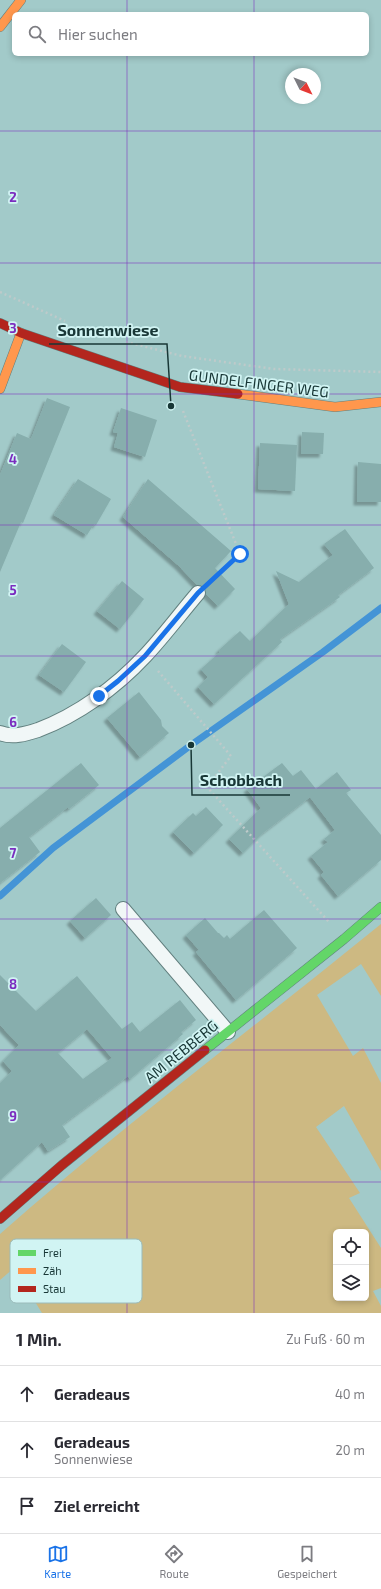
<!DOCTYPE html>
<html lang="de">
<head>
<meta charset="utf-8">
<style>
  body { margin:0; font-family:"Exo 2",sans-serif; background:#f7f7f7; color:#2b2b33 }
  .controls { position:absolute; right:12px; bottom:12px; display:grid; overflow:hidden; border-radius:6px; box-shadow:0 2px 6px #0003 }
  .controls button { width:36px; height:36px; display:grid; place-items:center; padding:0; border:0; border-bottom:1px solid #e1e1e2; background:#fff; color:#2b2b33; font:20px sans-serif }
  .compass { position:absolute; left:285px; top:68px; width:36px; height:36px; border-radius:50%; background:#fff; box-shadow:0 2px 6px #0003; rotate:132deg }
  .stop { position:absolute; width:12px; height:12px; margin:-9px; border:3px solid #1a73e8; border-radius:50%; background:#fff }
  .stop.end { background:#1a73e8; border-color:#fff; box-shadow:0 1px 4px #0008 }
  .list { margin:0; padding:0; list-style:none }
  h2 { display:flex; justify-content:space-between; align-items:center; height:52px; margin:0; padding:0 16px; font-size:17px }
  h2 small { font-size:13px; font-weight:400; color:#7c7c81 }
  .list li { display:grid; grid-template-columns:26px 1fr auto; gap:12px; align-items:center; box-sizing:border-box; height:56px; padding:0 16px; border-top:1px solid #e1e1e2 }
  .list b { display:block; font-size:15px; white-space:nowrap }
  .list p { margin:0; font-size:13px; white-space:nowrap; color:#7c7c81 }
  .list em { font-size:13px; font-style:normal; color:#7c7c81 }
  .icon { flex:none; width:22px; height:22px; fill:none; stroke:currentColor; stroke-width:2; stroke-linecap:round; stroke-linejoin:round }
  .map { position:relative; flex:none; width:381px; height:1313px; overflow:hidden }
  .search { position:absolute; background:#fff; box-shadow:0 2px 6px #0003; left:12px; right:12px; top:12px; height:44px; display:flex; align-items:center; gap:10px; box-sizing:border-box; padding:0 14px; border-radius:6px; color:#7c7c81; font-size:15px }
  .sheet { height:220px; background:#fff }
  nav { display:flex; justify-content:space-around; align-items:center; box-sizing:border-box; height:56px; border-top:1px solid #e1e1e2; background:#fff; font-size:11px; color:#7c7c81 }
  nav a { display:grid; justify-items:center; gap:2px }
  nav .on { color:#1a73e8 }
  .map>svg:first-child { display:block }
  .green { fill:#cdb982; fill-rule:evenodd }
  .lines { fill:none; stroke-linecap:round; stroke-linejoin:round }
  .stream { stroke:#4494d6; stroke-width:7 }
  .building { fill:#87aead; fill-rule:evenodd; filter:url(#shadow) }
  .lane-casing { stroke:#62807f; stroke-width:16 }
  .fast-casing { stroke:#62807f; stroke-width:10 }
  .slow-casing { stroke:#62807f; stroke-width:10 }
  .jam-casing { stroke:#62807f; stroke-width:10 }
  .path { stroke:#becaca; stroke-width:2.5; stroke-dasharray:2 3; stroke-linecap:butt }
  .lane { stroke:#f1f7f7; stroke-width:14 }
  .fast { stroke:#63d668; stroke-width:9 }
  .slow { stroke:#ff974d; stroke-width:9 }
  .jam { stroke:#b3261e; stroke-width:9 }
  .route { stroke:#1a73e8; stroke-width:5 }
  .grid { fill:none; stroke:#7b2cbf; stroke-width:1; stroke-opacity:0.55 }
  .labels { text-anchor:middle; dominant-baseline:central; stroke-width:3.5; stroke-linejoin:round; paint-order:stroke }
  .street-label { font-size:15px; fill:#183736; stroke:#d1f4f3 }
  .key { fill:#d1f4f3; stroke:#9abbba; stroke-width:1 }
  .key-label { font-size:11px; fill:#183736 }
  .grid-label { font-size:13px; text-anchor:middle; font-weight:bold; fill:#7b2cbf; stroke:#d1f4f3; stroke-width:3.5; stroke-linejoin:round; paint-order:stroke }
  .leader { fill:none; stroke:#183736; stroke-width:1.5 }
  .callout-dot { fill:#183736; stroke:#d1f4f3; stroke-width:1.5 }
  .callout-label { font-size:16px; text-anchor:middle; font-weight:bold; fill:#183736; stroke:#d1f4f3; stroke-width:3.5; stroke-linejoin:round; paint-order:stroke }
</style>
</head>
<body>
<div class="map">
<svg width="381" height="1313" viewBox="0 0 381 1313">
  <defs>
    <filter id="shadow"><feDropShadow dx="-3.5" dy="3.5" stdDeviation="1" flood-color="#0004"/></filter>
  </defs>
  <rect width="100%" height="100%" fill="#a2cac9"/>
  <path class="green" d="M381 924V996L361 964 317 995 353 1056 363 1048 381 1083V1171L344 1106 316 1127 360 1193 349 1198 381 1248V1288L373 1291 381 1306V1313H42L14 1268 0 1280V1234C123 1126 254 1027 381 924ZM336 1232H366V1298H336Z"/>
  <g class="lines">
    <path class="stream" d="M0 896 53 848 191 745 323 652 381 608"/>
  </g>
  <g class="building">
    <path d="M47 398 70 407 23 523 21 522 0 572V475L17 433 31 439Z"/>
    <path d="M121 408 157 420 145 457 114 447 118 433 113 432Z"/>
    <path d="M302 432 324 433 323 454H301Z"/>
    <path d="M260 443 297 445 295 491 258 489Z"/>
    <path d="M358 462 381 464V502H357Z"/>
    <path d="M78 479 111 499 96 525 94 524 87 535 54 515Z"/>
    <path d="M148 479 231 551 215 568 235 589 218 606 206 594 204 587 197 585 179 566 123 517Z"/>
    <path d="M345 529 374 568 338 595 340 597 280 639 282 642 214 704 198 687 208 677 201 669 220 652 219 650 240 631 250 641 289 604 276 571 299 582 333 555 324 544Z"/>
    <path d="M122 581 144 599 120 629 97 611Z"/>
    <path d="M62 644 86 662 64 692 39 675Z"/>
    <path d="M139 692 161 720 162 726 169 733 140 757 107 718Z"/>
    <path d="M81 763 99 785 69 809 68 807 29 837 40 852 0 883V828Z"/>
    <path d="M282 763 293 776 301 770 316 789 337 772 351 790 346 793 381 835V860L338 896 321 875 324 872 311 856 328 842 324 839 335 830 310 797 263 833 243 853 229 839 261 808 247 789Z"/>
    <path d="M206 807 223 825 194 853 173 832 193 813 196 816Z"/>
    <path d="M96 898 111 915 85 938 70 921Z"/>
    <path d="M264 910 297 948 236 1000 196 952 199 950 186 935 205 918 218 933H219L224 938 227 935 230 939Z"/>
    <path d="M0 975 36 1011 77 976 122 1029 132 1022 140 1032 180 1000 196 1020 181 1032 183 1034 130 1079 128 1076 62 1125 70 1137 48 1151 42 1142 0 1180V1083L12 1071 3 1061 19 1045 0 1025ZM87 1029 112 1058 83 1079 58 1053Z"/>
  </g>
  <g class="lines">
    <g class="lane-casing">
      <g id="lane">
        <path d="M0 733C12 738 26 734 38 730 78 715 116 687 145 656 164 636 180 614 198 593"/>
        <path d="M123 909 228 1032"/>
      </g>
    </g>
    <g class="fast-casing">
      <path id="fast" d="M205 1050 344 939 381 907"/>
    </g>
    <g class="slow-casing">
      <g id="slow">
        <path d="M0 27 21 0"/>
        <path d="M0 389 21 333"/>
        <path d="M238 394 335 407 381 402"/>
      </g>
    </g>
    <g class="jam-casing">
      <g id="jam">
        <path d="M0 323 21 333 180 387 238 394"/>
        <path d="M0 1219 62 1165 205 1050"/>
      </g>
    </g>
    <g class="path">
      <path d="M0 292 65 321"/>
      <path d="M126 342 182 356 274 369 381 372"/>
      <path d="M183 411 240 554 211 580"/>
      <path d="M158 671 231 756 207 787 329 922"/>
    </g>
    <use href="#lane" class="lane"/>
    <use href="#fast" class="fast"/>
    <use href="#slow" class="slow"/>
    <use href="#jam" class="jam"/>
  </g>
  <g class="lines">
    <path class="route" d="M99 696 118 681 145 656 198 593 240 554"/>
  </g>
  <path class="grid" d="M127 0V14M254 0V14M127 54V1313M254 54V1313M0 131H381M0 263H381M0 394H381M0 525H381M0 656H381M0 788H381M0 919H381M0 1050H381M0 1182H381"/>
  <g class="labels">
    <g class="street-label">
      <text transform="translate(259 383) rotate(7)">GUNDELFINGER WEG</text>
      <text transform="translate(181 1051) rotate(-39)">AM REBBERG</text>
    </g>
  </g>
  <rect x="10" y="1239" width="132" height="64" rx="6" class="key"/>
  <rect x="18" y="1250" width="18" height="6" fill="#63d668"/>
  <rect x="18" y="1268" width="18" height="6" fill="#ff974d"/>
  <rect x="18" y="1286" width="18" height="6" fill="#b3261e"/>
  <g class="key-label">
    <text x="43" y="1257">Frei</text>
    <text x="43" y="1275">Zäh</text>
    <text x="43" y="1293">Stau</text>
  </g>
  <g class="grid-label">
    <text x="13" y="202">2</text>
    <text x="13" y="333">3</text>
    <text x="13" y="464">4</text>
    <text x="13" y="595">5</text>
    <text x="13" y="727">6</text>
    <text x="13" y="858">7</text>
    <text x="13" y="989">8</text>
    <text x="13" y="1121">9</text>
  </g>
  <path class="leader" d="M171 406L167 344H49M191 745L192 795H290"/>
  <g class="callout-dot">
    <circle cx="171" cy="406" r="4"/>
    <circle cx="191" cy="745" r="4"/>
  </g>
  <g class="callout-label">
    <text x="108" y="336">Sonnenwiese</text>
    <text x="241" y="786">Schobbach</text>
  </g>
</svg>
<div class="controls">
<button><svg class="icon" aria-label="locate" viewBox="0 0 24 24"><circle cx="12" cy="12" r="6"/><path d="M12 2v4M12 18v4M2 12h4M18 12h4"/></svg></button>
<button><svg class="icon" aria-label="layers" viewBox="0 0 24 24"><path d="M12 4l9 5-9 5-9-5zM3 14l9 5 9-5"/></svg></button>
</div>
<svg class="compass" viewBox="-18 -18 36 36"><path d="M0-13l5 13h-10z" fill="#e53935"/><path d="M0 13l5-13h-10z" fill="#7c7c81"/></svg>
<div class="stop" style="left:240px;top:554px"></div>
<div class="stop end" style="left:99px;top:696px"></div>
<div class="search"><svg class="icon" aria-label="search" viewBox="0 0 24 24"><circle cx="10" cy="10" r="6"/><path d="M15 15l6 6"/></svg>Hier suchen</div>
</div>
<section class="sheet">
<h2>1 Min.<small>Zu Fuß · 60 m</small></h2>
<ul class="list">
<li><svg class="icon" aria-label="ahead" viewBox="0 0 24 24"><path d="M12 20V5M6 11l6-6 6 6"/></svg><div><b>Geradeaus</b></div><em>40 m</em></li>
<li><svg class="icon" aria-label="ahead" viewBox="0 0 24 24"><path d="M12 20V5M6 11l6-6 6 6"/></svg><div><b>Geradeaus</b><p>Sonnenwiese</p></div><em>20 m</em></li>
<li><svg class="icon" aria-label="arrive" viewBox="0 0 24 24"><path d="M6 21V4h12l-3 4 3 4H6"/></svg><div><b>Ziel erreicht</b></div></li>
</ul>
</section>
<nav>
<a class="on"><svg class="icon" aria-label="map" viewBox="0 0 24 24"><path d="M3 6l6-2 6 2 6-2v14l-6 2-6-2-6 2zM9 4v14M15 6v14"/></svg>Karte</a>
<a><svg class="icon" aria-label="directions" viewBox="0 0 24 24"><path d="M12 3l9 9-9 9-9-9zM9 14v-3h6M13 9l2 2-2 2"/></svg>Route</a>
<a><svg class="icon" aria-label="saved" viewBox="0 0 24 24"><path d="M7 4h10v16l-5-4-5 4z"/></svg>Gespeichert</a>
</nav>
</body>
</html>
